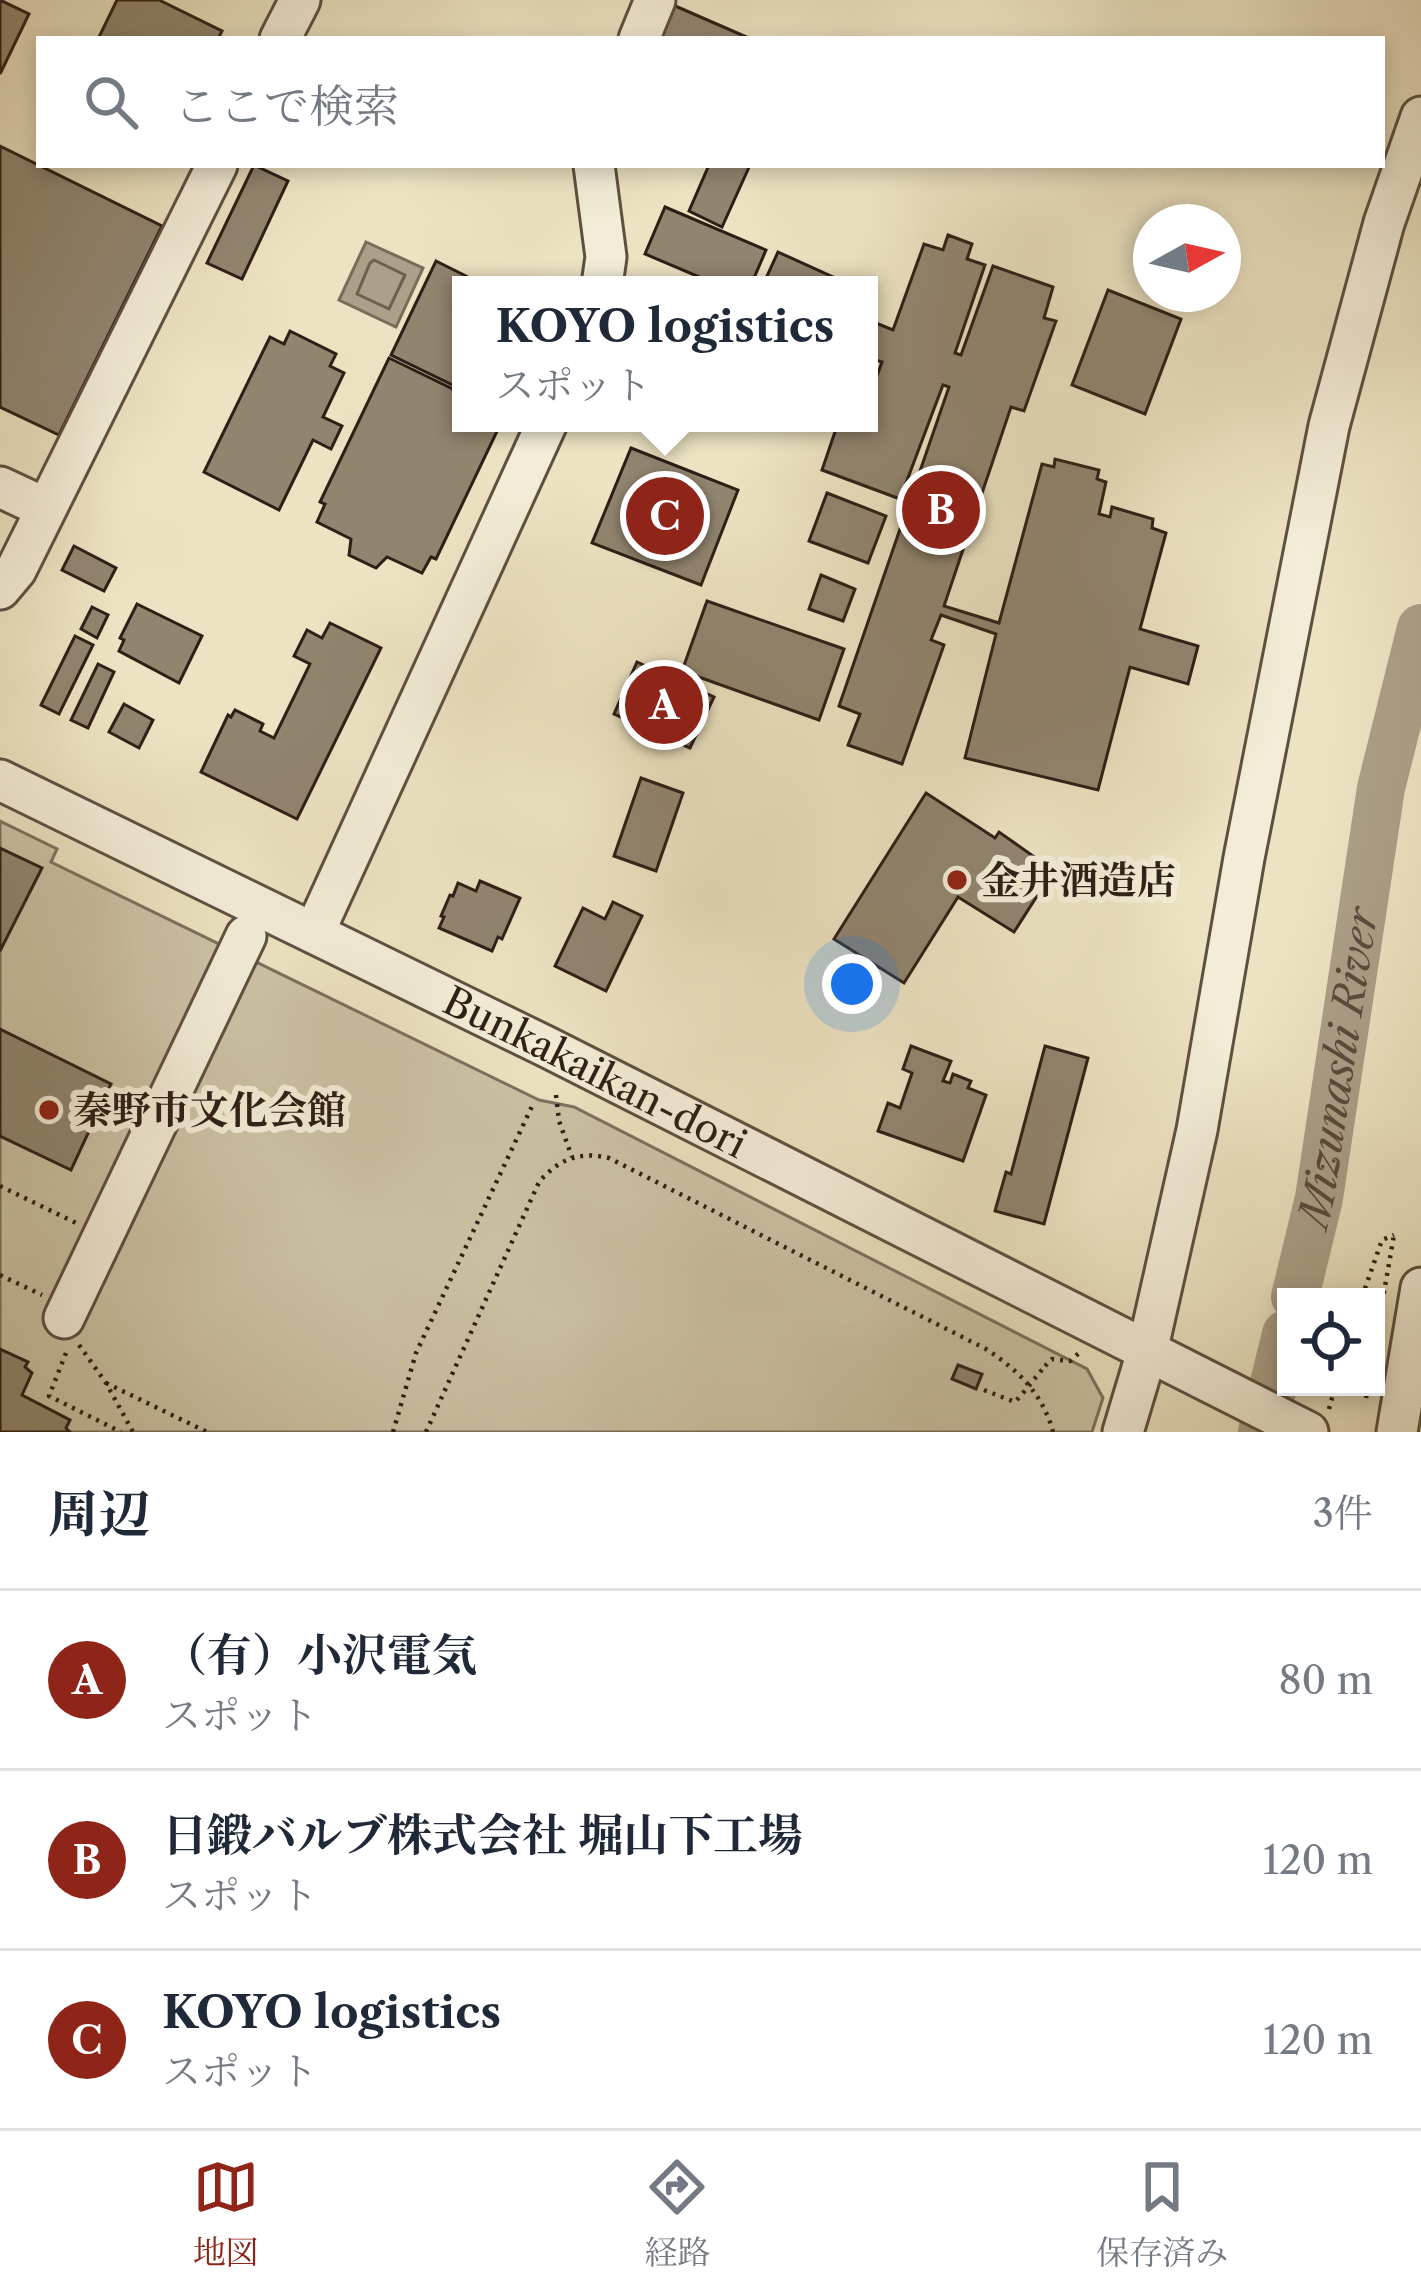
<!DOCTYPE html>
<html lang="ja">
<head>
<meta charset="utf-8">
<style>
  body { margin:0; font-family:"Libre Caslon Text","Noto Serif JP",serif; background:#f2f2f3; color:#1f2937 }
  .controls { position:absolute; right:36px; bottom:36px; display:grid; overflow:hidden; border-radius:0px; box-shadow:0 6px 18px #0003 }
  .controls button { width:108px; height:108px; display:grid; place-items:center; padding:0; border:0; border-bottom:3px solid #e0e1e3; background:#fff; color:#1f2937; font:60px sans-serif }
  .compass { position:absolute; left:1133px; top:204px; width:108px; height:108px; border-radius:50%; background:#fff; box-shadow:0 6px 18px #0003; rotate:82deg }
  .you { position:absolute; left:852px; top:984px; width:42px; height:42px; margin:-30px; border:9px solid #fff; border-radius:50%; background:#1a73e8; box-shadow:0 0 0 18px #1a73e833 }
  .badge { display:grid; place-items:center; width:78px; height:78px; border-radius:50%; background:#8f2418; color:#fff; font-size:39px; font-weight:700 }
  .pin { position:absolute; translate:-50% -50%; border:6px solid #fff; box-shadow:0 3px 12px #0006 }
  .popup { position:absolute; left:452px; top:276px; width:426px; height:156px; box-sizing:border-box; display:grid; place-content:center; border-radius:0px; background:#fff; filter:drop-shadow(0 3px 9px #0005); font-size:39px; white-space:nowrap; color:#747a83 }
  .popup b { font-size:45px; color:#1f2937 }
  .popup::after { content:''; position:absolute; left:50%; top:100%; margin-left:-24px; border:24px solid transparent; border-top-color:#fff }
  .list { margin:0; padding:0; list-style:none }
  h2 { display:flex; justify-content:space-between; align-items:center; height:156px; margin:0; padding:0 48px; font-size:51px }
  h2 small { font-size:39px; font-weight:400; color:#747a83 }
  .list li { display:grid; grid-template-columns:78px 1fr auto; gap:36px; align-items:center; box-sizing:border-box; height:180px; padding:0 48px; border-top:3px solid #e0e1e3 }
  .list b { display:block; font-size:45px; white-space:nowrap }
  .list p { margin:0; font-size:39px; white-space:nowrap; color:#747a83 }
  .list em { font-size:39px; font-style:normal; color:#747a83 }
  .icon { flex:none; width:66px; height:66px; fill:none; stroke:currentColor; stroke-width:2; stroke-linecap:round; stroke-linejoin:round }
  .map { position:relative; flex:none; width:1421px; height:1432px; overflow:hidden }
  .search { position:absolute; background:#fff; box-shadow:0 6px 18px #0003; left:36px; right:36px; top:36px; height:132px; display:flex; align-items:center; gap:30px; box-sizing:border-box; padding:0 42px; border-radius:0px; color:#747a83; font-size:45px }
  .sheet { height:696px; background:#fff }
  nav { display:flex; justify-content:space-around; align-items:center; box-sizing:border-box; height:168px; border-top:3px solid #e0e1e3; background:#fff; font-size:33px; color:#747a83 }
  nav a { display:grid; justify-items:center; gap:6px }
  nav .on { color:#8f2418 }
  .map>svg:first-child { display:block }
  .green { fill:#ccc2a5; stroke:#7d705e; stroke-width:3 }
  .water { fill:#aba088; stroke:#796c5a; stroke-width:3 }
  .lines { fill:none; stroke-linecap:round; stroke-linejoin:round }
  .shore { stroke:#6c604f; stroke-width:3 }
  .river { stroke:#aba088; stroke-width:48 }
  .building { fill:#91856f; stroke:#2e1f16; stroke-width:3 }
  .minor-casing { stroke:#5e5041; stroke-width:45 }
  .path { stroke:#2e1f16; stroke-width:4.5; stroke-dasharray:3 6; stroke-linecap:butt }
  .minor { stroke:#f3edd7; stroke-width:39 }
  .path-bridge { stroke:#2e1f16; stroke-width:4.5; stroke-dasharray:3 6; stroke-linecap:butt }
  .poi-dot { fill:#8f2418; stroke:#f3edd7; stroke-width:4.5 }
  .labels { text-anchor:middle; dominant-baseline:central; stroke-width:12; stroke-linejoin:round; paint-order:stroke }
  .poi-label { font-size:39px; font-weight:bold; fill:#2e1f16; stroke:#f3edd7; text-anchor:start }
  .street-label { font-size:39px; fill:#2e1f16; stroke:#f3edd7 }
  .water-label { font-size:42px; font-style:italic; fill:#5a4c3e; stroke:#f3edd7 }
</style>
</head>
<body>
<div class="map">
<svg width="1421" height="1432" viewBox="0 0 1421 1432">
  <rect width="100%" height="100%" fill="#ece3c2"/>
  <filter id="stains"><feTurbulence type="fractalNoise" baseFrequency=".00167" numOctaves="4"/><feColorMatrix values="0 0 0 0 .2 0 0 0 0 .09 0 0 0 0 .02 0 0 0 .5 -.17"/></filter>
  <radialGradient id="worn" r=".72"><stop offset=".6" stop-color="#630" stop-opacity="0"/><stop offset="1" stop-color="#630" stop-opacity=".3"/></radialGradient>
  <path class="green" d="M0 821 57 849 51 862 539 1100 574 1107 1087 1369 1103 1398 1092 1432H0Z"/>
  <path class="water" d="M366 242 423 268 396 327 339 300Z"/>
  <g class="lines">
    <path class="shore" d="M374 260 405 275 389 309 357 294 370 263Z"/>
    <g class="river">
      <path id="s1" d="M1295 1297 1319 1198 1381 788 1421 628"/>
      <path d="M1262 1432 1286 1334"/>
    </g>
  </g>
  <g class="building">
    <path d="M0 0 29 14 0 74Z"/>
    <path d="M117 0H159L222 31 218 39H98Z"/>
    <path d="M673 5 751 39H658Z"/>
    <path d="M0 146 162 226 59 435 0 407Z"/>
    <path d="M254 165 288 181 242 279 207 263Z"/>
    <path d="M709 165H750L722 227 689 211Z"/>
    <path d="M665 207 766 250 751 285H718L645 254Z"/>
    <path d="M948 235 972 244 967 259 985 265 955 353 961 355 993 266 1053 287 1044 318 1056 321 1024 411 1011 407 944 606 999 623 1042 464 1054 467 1055 459 1099 470 1097 479 1106 482 1099 514 1110 517 1112 507 1153 519 1152 528 1166 533 1140 629 1198 646 1188 684 1130 667 1098 790 965 758 996 634 941 615 931 640 944 645 902 764 848 745 860 714 839 706 949 387 943 385 900 499 822 470 838 423H869V398L882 362 869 358 871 321 893 330 924 244 943 250Z"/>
    <path d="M778 252 833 277 829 285H763Z"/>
    <path d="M436 261 484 285H461V389L391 355Z"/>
    <path d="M1108 290 1181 319 1145 414 1072 385Z"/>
    <path d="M290 331 336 354 330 366 344 373 323 417 342 426 331 449 313 440 279 510 204 472 270 337 284 344Z"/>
    <path d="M389 358 461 393V423H501L436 559 431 557 422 573 387 557 376 568 349 555 351 539 317 522 325 504 320 502Z"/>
    <path d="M631 448 738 490 701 585 592 543Z"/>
    <path d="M827 493 886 516 868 563 809 541Z"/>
    <path d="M74 546 116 568 104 591 62 570Z"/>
    <path d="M821 575 855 589 843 621 809 609Z"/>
    <path d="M707 601 844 649 819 720 682 671Z"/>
    <path d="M137 604 202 636 179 683 119 651 124 640 120 638Z"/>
    <path d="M92 607 108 615 97 638 81 629Z"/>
    <path d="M330 623 381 648 297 819 201 772 228 715 231 717 235 710 263 724 260 731 274 738 310 664 294 656 307 630 322 638Z"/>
    <path d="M75 636 93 645 59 714 41 705Z"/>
    <path d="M637 662 714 697 690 748 614 714Z"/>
    <path d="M98 664 114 672 88 728 71 720Z"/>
    <path d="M124 704 153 720 139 748 109 732Z"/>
    <path d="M641 778 683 793 656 871 614 856Z"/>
    <path d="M926 793 995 838 999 832 1050 868 1036 891 1039 893 1014 932 958 897 904 983 834 939Z"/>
    <path d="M0 848 42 868 0 951Z"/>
    <path d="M480 881 520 898 502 939 498 937 492 951 439 928 444 917 441 916 450 895 453 896 458 883 476 891Z"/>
    <path d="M613 902 642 916 606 991 555 966 583 908 605 919Z"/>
    <path d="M0 1029 111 1084 71 1170 0 1136Z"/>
    <path d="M911 1046 951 1061 943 1081 950 1083 953 1074 971 1081 968 1088 986 1095 963 1161 878 1131 888 1103 900 1108 912 1073 903 1069Z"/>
    <path d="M1045 1046 1088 1058 1044 1224 995 1211 1006 1172 1011 1174Z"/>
    <path d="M0 1349 28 1362 25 1367 32 1373 22 1395 70 1420 66 1428 70 1432H0Z"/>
    <path d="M958 1365 982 1374 976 1389 952 1379Z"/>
  </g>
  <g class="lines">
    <g class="minor-casing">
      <g id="minor">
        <path d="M280 39 300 0"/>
        <path d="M639 39 655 0"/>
        <path d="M594 165 606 257 602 285"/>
        <path d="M0 487 45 508"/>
        <path d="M0 589 16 570 217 165"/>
        <path id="s2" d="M0 780 547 1047 1308 1432"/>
        <path d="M314 933 547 423"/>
        <path d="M64 1318 246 936"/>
        <path d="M1123 1432 1147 1352 1197 1130 1244 858 1329 426 1384 223 1421 117"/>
        <path d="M1397 1432 1421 1288"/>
      </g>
    </g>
    <g class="path">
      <path d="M556 1095 559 1121 572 1157"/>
      <path d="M0 1186 76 1223"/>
      <path d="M0 1275 42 1295"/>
      <path d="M1362 1297 1382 1240 1394 1235"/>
      <path d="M1376 1338 1394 1235"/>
      <path d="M79 1345 106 1383 133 1432"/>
      <path d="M66 1353 49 1396 121 1432"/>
      <path d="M1045 1366 1052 1359 1070 1361 1079 1353"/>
      <path d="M106 1383 207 1432"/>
      <path d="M984 1390 1015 1402 1023 1393"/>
      <path d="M1366 1398 1368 1387"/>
      <path d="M1329 1409 1335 1387"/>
      <path d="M393 1432 416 1353 534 1102"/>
      <path d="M426 1432 539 1182C559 1159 579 1151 609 1158L986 1349C1018 1370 1043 1394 1053 1432"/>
    </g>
    <use href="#minor" class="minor"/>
    <path class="path-bridge" d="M1023 1393 1045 1366"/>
  </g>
  <g class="poi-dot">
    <circle cx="957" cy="880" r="12"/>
    <circle cx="49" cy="1110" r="12"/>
  </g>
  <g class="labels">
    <g class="poi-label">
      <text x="981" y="880">金井酒造店</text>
      <text x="73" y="1110">秦野市文化会館</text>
    </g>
    <g class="street-label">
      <text stroke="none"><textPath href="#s2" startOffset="663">Bunkakaikan-dori</textPath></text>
    </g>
    <g class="water-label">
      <text stroke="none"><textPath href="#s1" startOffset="234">Mizunashi River</textPath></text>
    </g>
  </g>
  <rect width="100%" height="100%" filter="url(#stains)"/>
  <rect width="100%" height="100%" fill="url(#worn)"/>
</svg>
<div class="controls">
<button><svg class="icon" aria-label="locate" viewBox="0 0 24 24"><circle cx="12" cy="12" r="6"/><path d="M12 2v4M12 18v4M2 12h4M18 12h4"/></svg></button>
</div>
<svg class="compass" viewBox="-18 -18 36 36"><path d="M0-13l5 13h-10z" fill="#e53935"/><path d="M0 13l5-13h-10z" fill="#747a83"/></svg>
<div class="you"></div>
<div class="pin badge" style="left:664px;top:705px">A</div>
<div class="pin badge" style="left:941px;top:510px">B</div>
<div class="pin badge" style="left:665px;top:516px">C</div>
<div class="popup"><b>KOYO logistics</b>スポット</div>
<div class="search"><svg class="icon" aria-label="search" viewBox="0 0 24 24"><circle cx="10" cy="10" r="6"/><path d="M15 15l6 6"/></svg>ここで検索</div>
</div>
<section class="sheet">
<h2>周辺<small>3件</small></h2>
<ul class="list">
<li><span class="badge">A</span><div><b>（有）小沢電気</b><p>スポット</p></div><em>80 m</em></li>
<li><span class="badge">B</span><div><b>日鍛バルブ株式会社 堀山下工場</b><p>スポット</p></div><em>120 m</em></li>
<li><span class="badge">C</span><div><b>KOYO logistics</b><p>スポット</p></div><em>120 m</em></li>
</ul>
</section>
<nav>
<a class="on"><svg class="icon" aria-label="map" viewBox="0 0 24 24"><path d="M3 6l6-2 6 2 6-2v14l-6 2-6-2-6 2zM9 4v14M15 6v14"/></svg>地図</a>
<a><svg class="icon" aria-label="directions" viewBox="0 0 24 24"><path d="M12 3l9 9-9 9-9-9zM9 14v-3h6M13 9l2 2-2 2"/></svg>経路</a>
<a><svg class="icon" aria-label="saved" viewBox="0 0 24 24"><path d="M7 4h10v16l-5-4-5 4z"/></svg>保存済み</a>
</nav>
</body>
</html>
